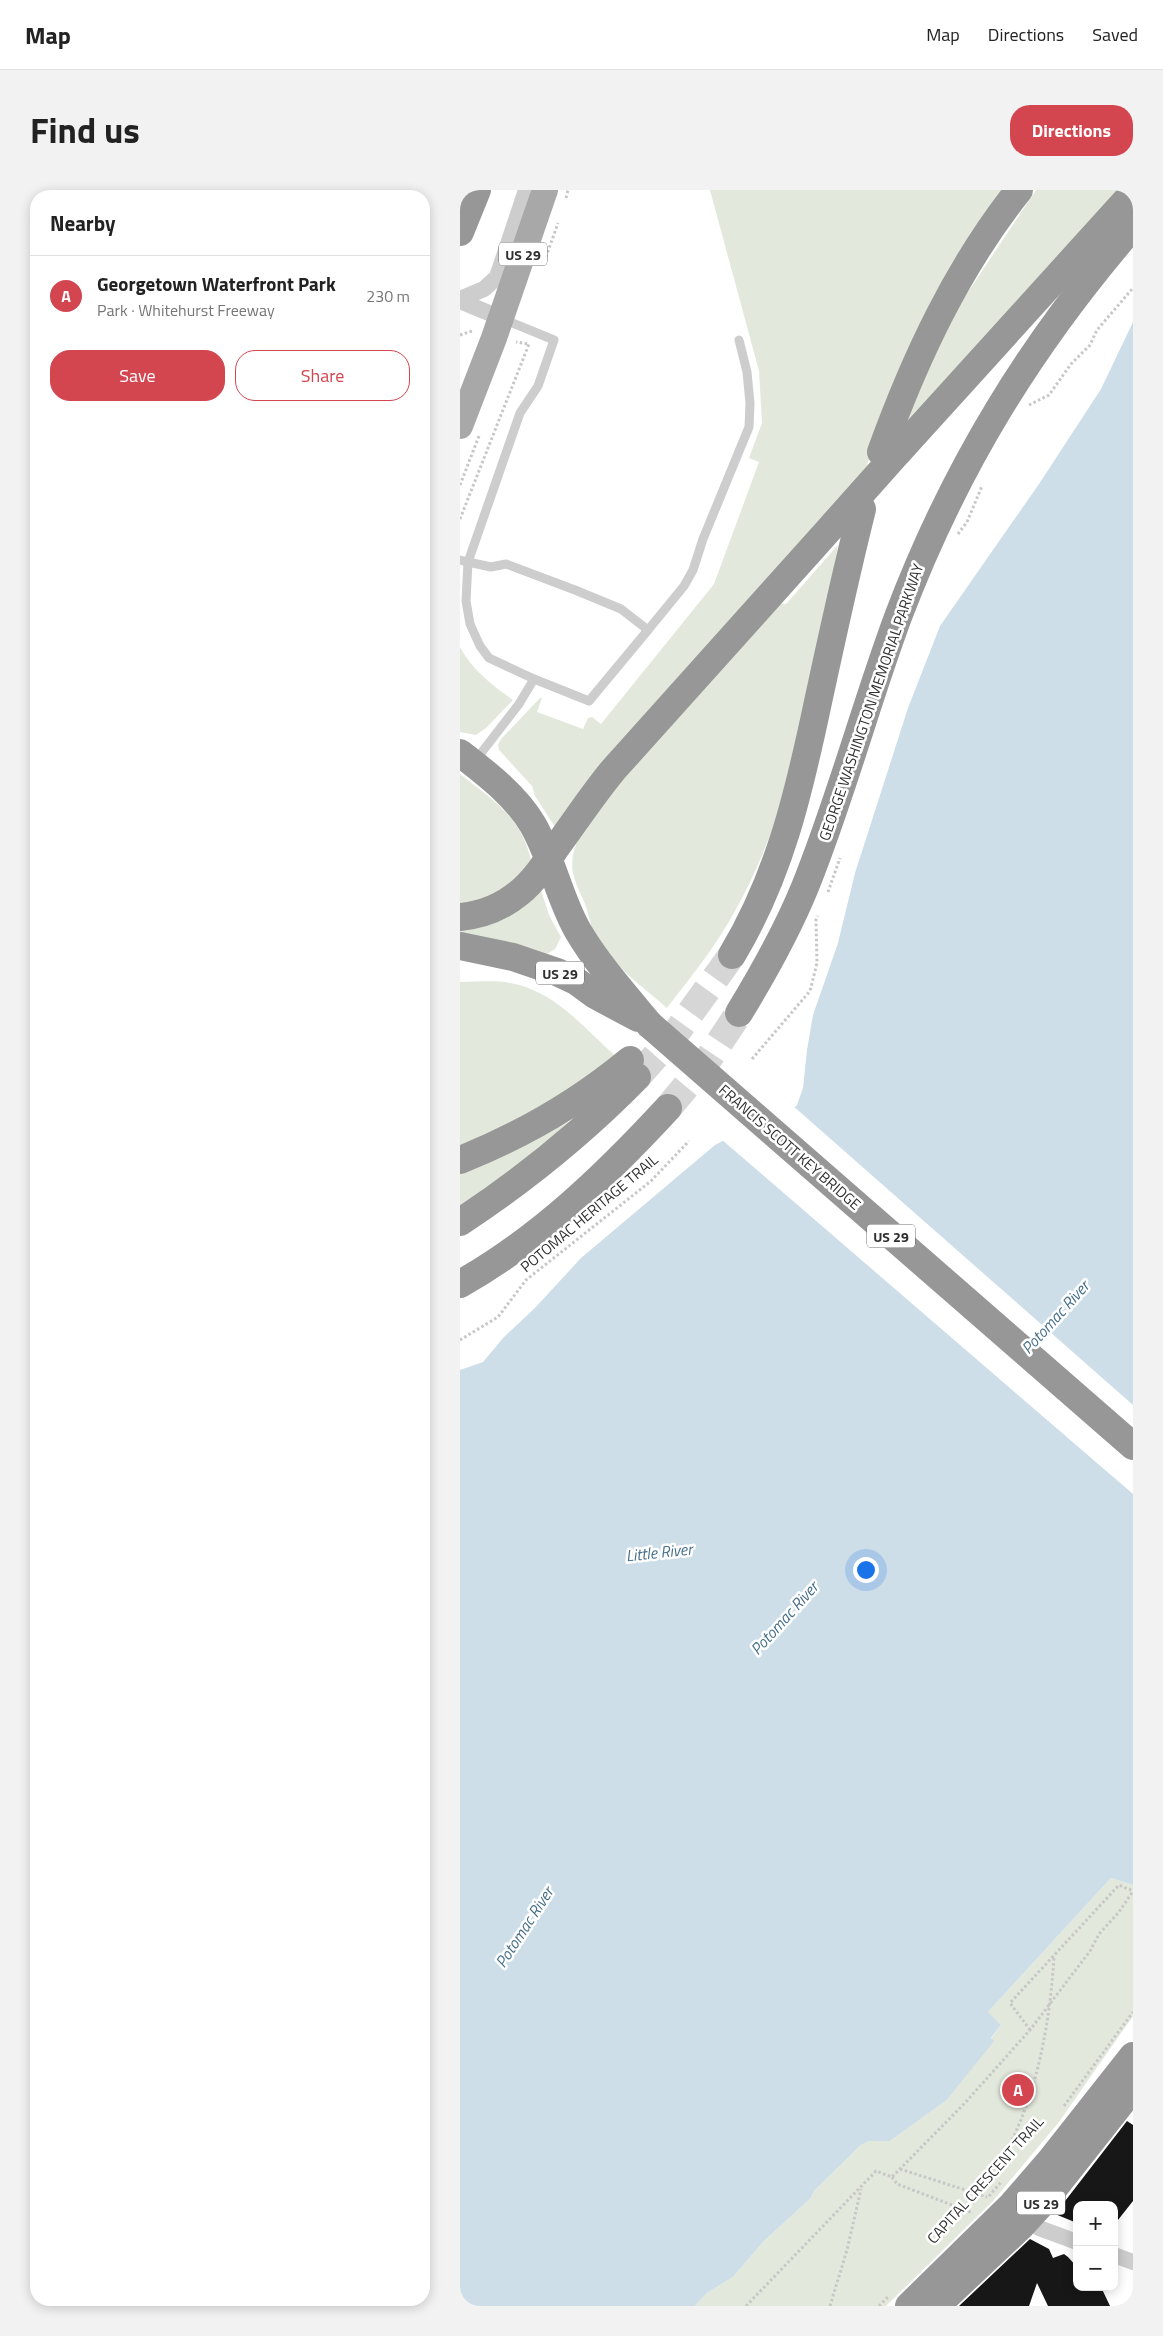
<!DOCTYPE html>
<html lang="en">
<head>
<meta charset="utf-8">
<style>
  body { margin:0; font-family:"Titillium Web",sans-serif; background:#f2f2f2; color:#222 }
  .controls { position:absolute; right:15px; bottom:15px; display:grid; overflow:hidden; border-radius:10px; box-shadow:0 2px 12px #0003 }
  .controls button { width:45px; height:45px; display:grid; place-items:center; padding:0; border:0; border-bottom:1px solid #e0e0e0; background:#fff; color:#222; font:25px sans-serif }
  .you { position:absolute; left:405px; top:1379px; width:18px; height:18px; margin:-12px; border:4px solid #fff; border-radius:50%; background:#1a73e8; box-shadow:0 0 0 8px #1a73e833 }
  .badge { display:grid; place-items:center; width:32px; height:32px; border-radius:50%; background:#d3454f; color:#fff; font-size:16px; font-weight:700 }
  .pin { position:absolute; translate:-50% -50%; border:2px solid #fff; box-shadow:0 1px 5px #0006 }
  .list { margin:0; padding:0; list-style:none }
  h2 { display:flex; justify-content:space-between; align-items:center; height:65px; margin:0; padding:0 20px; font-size:21px }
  h2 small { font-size:16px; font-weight:400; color:#767676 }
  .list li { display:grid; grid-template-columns:32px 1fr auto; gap:15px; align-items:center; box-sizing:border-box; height:80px; padding:0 20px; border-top:1px solid #e0e0e0 }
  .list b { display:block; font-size:19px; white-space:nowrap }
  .list p { margin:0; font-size:16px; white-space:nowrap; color:#767676 }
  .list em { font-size:16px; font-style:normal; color:#767676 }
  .actions { display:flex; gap:10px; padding:15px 20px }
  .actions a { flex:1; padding:11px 0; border:1px solid #d3454f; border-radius:20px; text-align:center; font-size:18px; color:#d3454f }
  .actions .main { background:#d3454f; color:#fff }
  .map { position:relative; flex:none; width:673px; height:2116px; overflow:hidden; border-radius:20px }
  header { display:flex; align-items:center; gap:30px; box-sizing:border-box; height:70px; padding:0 25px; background:#fff; border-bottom:1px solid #e0e0e0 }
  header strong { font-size:24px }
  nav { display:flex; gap:28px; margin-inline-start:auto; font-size:18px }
  .intro { display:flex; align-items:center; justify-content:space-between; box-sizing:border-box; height:120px; padding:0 30px }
  h1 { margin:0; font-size:35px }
  .button { padding:12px 22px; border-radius:20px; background:#d3454f; color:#fff; font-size:18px; font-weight:700 }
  main { display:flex; gap:30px; padding:0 30px }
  aside { flex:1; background:#fff; border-radius:20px; box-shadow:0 2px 12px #0003 }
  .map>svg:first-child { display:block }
  .green { fill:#e3e8dc }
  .water { fill:#cddee9 }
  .pier { fill:#fff }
  .building { fill:#171717 }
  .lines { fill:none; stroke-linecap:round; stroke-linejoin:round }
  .highway-tunnel { stroke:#d6d6d6; stroke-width:28; stroke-dasharray:28 14; stroke-linecap:butt }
  .path { stroke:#c7c7c7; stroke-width:3; stroke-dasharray:2.5 2.5; stroke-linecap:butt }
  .lane { stroke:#cdcdcd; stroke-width:9 }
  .street { stroke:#cdcdcd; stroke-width:16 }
  .primary { stroke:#a8a8a8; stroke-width:26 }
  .highway { stroke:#979797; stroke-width:28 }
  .highway-bridge { stroke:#979797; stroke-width:28 }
  .labels { text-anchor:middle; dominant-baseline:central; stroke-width:5; stroke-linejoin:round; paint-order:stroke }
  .shield { fill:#fff; stroke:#6e6e6e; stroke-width:1 }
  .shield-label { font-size:14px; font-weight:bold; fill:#303030 }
  .street-label { font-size:15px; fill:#303030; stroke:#fff }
  .water-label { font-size:16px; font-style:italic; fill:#466f8a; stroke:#fff }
</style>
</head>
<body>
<header>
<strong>Map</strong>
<nav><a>Map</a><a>Directions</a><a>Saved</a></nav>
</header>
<div class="intro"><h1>Find us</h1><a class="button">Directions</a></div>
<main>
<aside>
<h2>Nearby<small></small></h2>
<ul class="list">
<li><span class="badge">A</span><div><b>Georgetown Waterfront Park</b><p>Park · Whitehurst Freeway</p></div><em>230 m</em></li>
</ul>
<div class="actions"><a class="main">Save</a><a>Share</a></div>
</aside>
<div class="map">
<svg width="673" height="2116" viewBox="0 0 673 2116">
  <rect width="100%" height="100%" fill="#fff"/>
  <g class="green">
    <path d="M250 0H543L426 222 402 289 185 524 95 637 75 606 72 596 39 560 38 555 41 549 80 508H82L77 522 123 539 128 528 132 527 141 534 254 394 299 272 289 268 302 233 299 181Z"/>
    <path d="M576 0H664L443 241 472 166 504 108Z"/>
    <path d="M378 355C356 481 336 616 271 728 253 760 229 789 207 818 183 797 152 775 136 747 131 738 129 725 125 714 109 679 108 675 122 637L314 413 326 414Z"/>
    <path d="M0 457C12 480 32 495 53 510L26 538 16 545 0 542Z"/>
    <path d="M0 584C33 610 61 627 71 670 48 700 34 704 0 717Z"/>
    <path d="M81 700 89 725 101 747 95 759 87 764 0 743V738Z"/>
    <path d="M0 792C16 792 35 790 50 793 97 801 126 841 160 870L0 964Z"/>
    <path d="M110 930 59 979 0 1022V980Z"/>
    <path d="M651 1688 673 1695V1826L599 1932 533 2011 426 2116H235L247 2103 273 2087 304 2051 351 2008 354 2001 401 1955 409 1951H430L487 1910 533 1851 531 1849 541 1835 527 1823Z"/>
  </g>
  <path class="water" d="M673 132V1695L651 1688 528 1822 541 1835 531 1848 534 1851 487 1910 430 1951H409L401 1955 354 2001 351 2008 304 2051 273 2087 247 2103 235 2116H0V1180L23 1172 44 1147 75 1118 121 1068 255 955 276 944 324 927 337 915 343 898 347 860 353 825 378 753 395 683 448 518 480 436 579 294 641 199Z"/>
  <path class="pier" d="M332 915 673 1215V1304L261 949 276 942 299 937 323 925Z"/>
  <g class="building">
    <path d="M667 1931 673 1935V2011L654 2035V2015H617V2033L595 2024Z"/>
    <path d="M570 2049 589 2059 593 2068 604 2064 608 2067 617 2077V2097H641L650 2116H588L577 2093 569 2116H499Z"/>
  </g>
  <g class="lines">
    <g class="highway-tunnel">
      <path d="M177 887 216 843 272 765"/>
      <path d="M208 918 247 871 279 823"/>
    </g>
    <g class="path">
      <path d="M106 8 108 0"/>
      <path d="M86 67 98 33"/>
      <path d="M0 145 12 141"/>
      <path d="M569 215 589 205 611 174 630 155 637 140 673 98"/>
      <path d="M0 295 19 246"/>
      <path d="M0 329 69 154 56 152"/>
      <path d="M498 344 507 332 522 296"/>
      <path d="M368 702 380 668"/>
      <path d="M292 869 350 801 357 773 356 730 358 726"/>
      <path d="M0 1150 38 1127 66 1090 191 991 229 951"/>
      <path d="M570 1840 550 1813 659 1695 673 1701"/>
      <path d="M604 1916 673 1822"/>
      <path d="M440 1979 527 2007"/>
      <path d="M432 1987 437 1994 513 2023"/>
      <path d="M529 2006 541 1992"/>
      <path d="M506 2021C568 1948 588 1860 594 1767"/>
      <path d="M286 2116 416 1981 432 1987 504 1914 570 1840 630 1761 639 1744 659 1722 673 1701"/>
      <path d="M370 2116 387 2060 401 1999"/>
      <path d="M419 2116 429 2106"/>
    </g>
    <g class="lane">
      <path d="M43 129 94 150 78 196 60 223 8 372 31 377 46 374 115 400 161 419 188 440 129 511 74 489"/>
      <path d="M0 370 8 372 6 411 10 434 20 456 29 468 74 489 59 514 15 571"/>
      <path d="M188 440 224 396 233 380 243 349 289 237 290 213 287 182 279 150"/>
    </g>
    <g class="street">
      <path d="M0 109 24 99 37 87 66 0"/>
      <path d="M0 111 41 128"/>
      <path d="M579 2038 617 2052"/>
      <path d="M654 2065 673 2072"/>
    </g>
    <path class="primary" d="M0 236 34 148 85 0"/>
    <g class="highway">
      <path d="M0 42 17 0"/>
      <path d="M439 261 673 3"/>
      <path d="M421 262C455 168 497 78 559 0"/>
      <path d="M0 563C26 583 56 606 73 635 92 668 99 708 118 741 138 775 165 805 190 835"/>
      <path d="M0 727C22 725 42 717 59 703 74 691 85 674 95 659 115 632 133 604 154 579L374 334"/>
      <path d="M0 756 53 767 97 782 116 791 135 805 178 828"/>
      <path d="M272 765C320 685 339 602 358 512 372 447 386 383 402 319"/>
      <path d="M279 823C304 782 327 741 345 697 381 608 405 516 438 427 494 279 570 155 673 36"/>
      <path d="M0 970C63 945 118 913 170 870"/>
      <path d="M0 1032C64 990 123 942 177 887"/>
      <path d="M0 1094C80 1049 146 985 208 918"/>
      <path d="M449 2116 552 2015 591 1970 673 1866"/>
    </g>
    <g class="highway-bridge">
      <path d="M374 334 439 261"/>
      <path d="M190 835 673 1256"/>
      <path d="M476 2116 561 2036 583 2012 673 1898"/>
    </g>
  </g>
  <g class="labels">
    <g class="shield">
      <rect x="39" y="52.5" width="48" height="23" rx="4"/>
      <rect x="76" y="771.5" width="48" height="23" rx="4"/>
      <rect x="407" y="1034.5" width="48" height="23" rx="4"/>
      <rect x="557" y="2001.5" width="48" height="23" rx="4"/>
    </g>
    <g class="shield-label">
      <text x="63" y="64">US 29</text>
      <text x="100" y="783">US 29</text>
      <text x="431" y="1046">US 29</text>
      <text x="581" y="2013">US 29</text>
    </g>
    <g class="street-label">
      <text transform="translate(411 512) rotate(-71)">GEORGE WASHINGTON MEMORIAL PARKWAY</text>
      <text transform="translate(330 957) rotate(41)">FRANCIS SCOTT KEY BRIDGE</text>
      <text transform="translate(129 1023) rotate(-40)">POTOMAC HERITAGE TRAIL</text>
      <text transform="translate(525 1990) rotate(-48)">CAPITAL CRESCENT TRAIL</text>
    </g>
    <g class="water-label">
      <text transform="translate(595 1127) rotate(-48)">Potomac River</text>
      <text transform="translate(199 1362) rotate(-6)">Little River</text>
      <text transform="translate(324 1428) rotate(-48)">Potomac River</text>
      <text transform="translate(64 1737) rotate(-57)">Potomac River</text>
    </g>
  </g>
</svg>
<div class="controls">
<button>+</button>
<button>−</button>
</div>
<div class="you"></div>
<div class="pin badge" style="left:558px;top:1900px">A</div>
</div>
</main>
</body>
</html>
